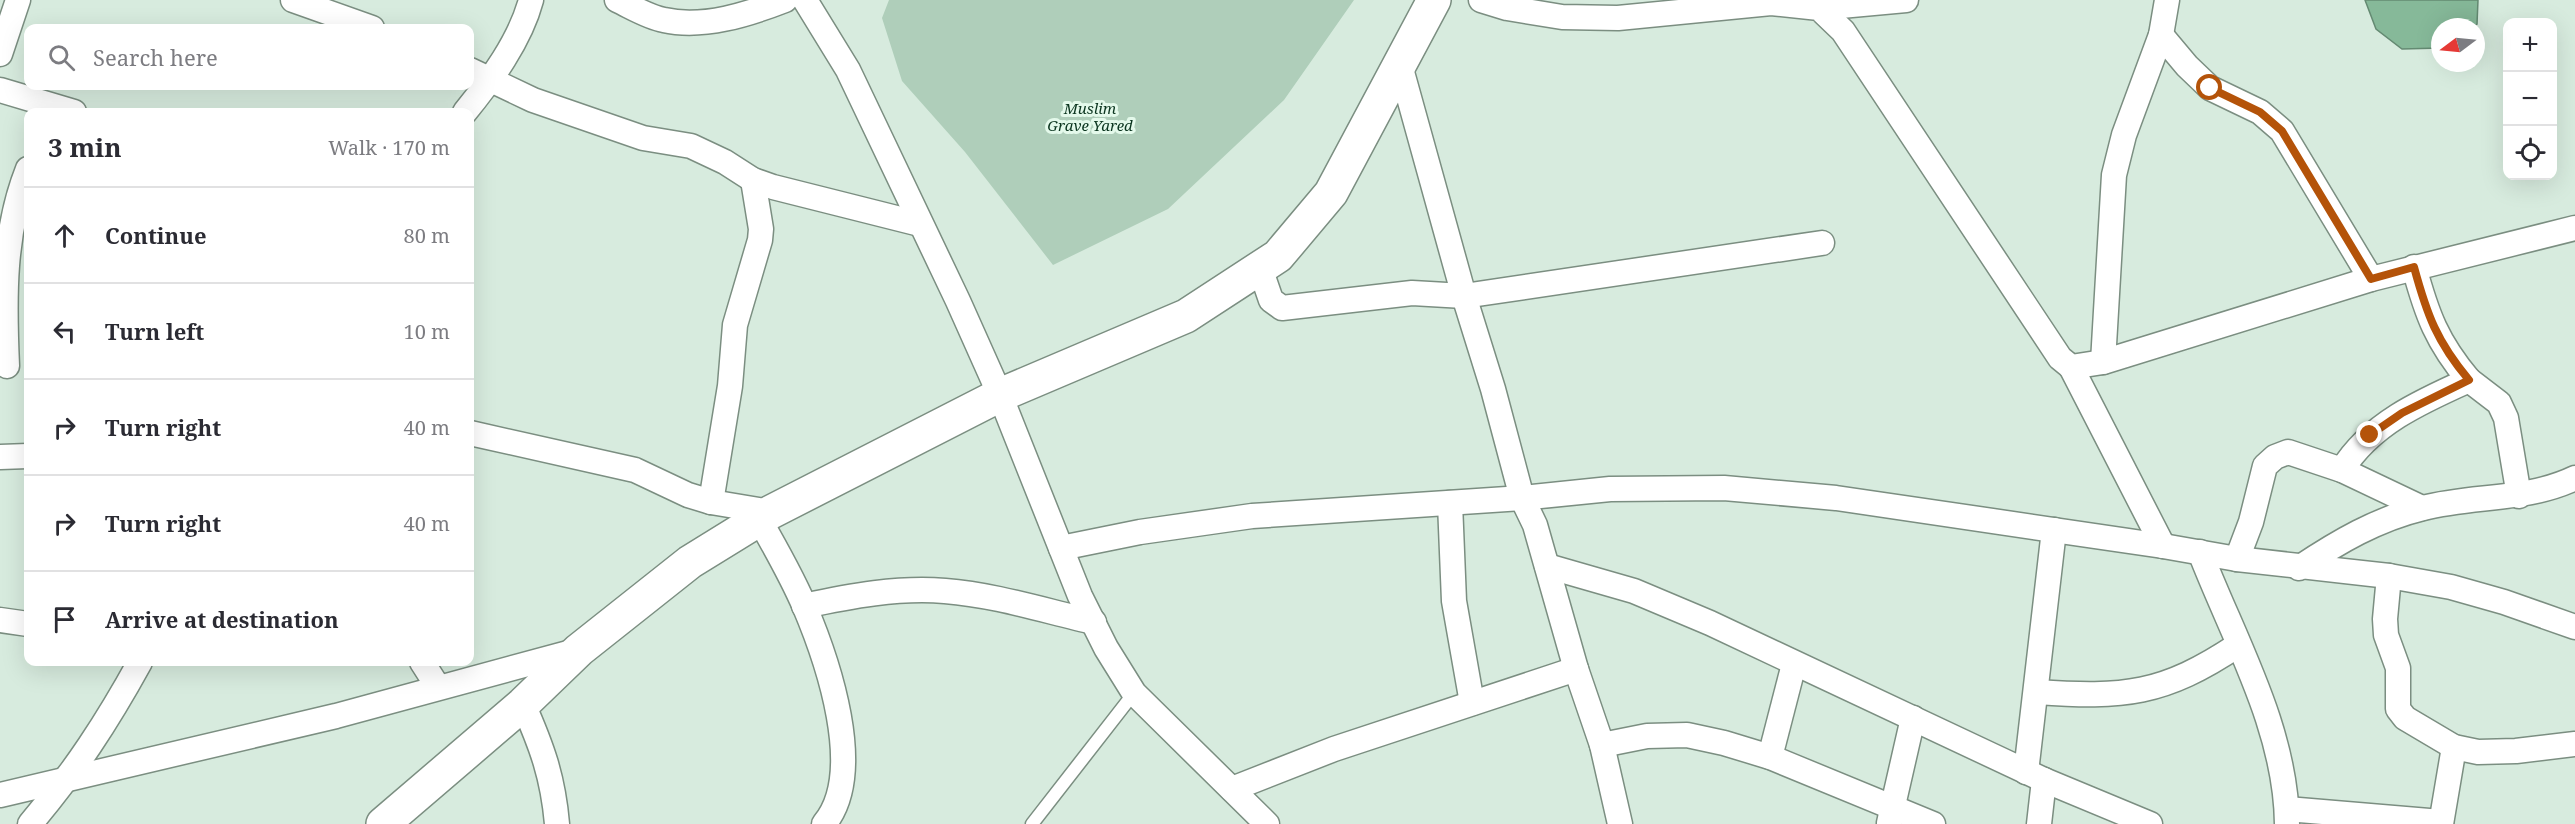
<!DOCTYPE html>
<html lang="en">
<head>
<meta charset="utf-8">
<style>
  body { margin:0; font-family:"Noto Serif",serif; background:#f7f7f7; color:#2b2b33 }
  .controls { position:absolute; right:18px; top:18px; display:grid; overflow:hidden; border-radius:12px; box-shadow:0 6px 24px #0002 }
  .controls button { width:54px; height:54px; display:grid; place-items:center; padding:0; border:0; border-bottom:2px solid #e1e1e2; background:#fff; color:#2b2b33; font:30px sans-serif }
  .compass { position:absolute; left:2431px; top:18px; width:54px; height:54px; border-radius:50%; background:#fff; box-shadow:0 6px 24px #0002; rotate:254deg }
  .stop { position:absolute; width:18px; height:18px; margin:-14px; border:4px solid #b45309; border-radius:50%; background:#fff }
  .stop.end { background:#b45309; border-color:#fff; box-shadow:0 2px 6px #0008 }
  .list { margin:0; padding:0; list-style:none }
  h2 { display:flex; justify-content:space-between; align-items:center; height:78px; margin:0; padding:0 24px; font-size:26px }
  h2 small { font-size:20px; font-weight:400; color:#7c7c81 }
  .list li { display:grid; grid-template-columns:39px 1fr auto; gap:18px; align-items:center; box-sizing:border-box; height:96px; padding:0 24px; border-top:2px solid #e1e1e2 }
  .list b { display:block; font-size:22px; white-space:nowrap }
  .list em { font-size:20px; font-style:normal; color:#7c7c81 }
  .icon { flex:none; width:33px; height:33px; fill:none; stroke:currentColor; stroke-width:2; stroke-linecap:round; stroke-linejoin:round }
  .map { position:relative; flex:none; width:2575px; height:824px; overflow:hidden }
  .search { position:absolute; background:#fff; box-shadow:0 6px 24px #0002; left:24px; top:24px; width:450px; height:66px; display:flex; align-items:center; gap:15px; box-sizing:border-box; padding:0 21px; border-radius:12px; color:#7c7c81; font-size:22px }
  .panel { position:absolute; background:#fff; box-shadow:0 6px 24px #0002; left:24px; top:108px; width:450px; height:558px; border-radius:12px }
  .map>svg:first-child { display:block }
  .green { fill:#afceba }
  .water { fill:#86b999; stroke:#648a72; stroke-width:1.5 }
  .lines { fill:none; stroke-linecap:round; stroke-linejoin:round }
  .lane-casing { stroke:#7b8e81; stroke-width:15 }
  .street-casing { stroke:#7b8e81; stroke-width:27 }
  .secondary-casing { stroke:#7b8e81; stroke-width:36 }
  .lane { stroke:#fff; stroke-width:12 }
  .street { stroke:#fff; stroke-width:24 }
  .secondary { stroke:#fff; stroke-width:33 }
  .route { stroke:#b45309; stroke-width:8 }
  .labels { text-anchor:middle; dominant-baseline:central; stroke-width:6; stroke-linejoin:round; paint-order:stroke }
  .park-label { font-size:15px; font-style:italic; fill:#0b351f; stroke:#e4f9eb }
</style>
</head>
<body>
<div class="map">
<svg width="2575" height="824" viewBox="0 0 2575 824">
  <rect width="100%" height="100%" fill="#d7ebde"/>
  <path class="green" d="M889 0H1354L1284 100 1168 209 1053 265 965 152 902 81 882 18Z"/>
  <path class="water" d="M2365 0H2478L2477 24 2473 27H2440V48L2402 49 2376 29Z"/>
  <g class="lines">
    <g class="lane-casing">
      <path id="lane" d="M1032 824 1134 693"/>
    </g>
    <g class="street-casing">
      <g id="street">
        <path d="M293 0 372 28"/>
        <path d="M617 0C632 7 648 17 664 20 703 29 749 14 785 0"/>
        <path d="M805 0 848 70 958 301 1000 395 1080 596 1106 648 1134 693 1267 824"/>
        <path d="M1481 0 1507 8 1562 17 1618 18 1771 3 1819 8 1843 31 2060 358 2071 367 2103 362 2371 279 2575 228"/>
        <path d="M1819 8 1906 0"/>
        <path d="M2161 35 2187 66 2210 88 2260 112 2282 131 2371 279"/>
        <path d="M0 54 18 0"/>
        <path d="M1400 65 1464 296 1493 389 1522 498 1535 525 1576 669 1602 745 1620 824"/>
        <path d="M470 70 533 100 643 138 691 146 725 162 753 180 773 187 920 224"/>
        <path d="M0 90 74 112"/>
        <path d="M465 112C491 80 520 41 531 0"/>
        <path d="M753 180 761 229 760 240 735 325 730 386 711 502 771 512"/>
        <path d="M2414 267C2427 315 2437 342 2469 380"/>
        <path d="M1260 268 1271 300 1282 308 1412 293 1464 296 1822 243"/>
        <path d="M2103 362 2114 175 2124 135 2161 35 2167 0"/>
        <path d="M7 366C4 298 3 232 28 169"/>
        <path d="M2071 367 2163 546"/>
        <path d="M470 433 635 470 688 495 711 502"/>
        <path d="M0 457 28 456"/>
        <path d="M2342 470C2370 424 2422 401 2469 380L2499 403 2506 418 2519 496"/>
        <path d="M1450 503 1454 601 1472 703"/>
        <path d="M759 519C775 547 791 575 804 605 827 659 867 773 824 824"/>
        <path d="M1061 548 1140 532 1252 516 1522 498 1610 489 1724 488 1836 498 2163 546 2237 559 2389 576 2451 587 2504 602 2575 627"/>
        <path d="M2200 552C2234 640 2286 728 2287 824"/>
        <path d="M2237 559 2251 522 2265 466 2275 457 2288 452 2342 470 2422 508"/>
        <path d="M1547 566 1634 591 1710 623 2044 780 2150 824"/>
        <path d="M2299 568C2338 542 2377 519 2423 508 2474 495 2527 501 2575 478"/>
        <path d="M2389 576 2385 619 2386 635 2398 668V709L2405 718 2454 747 2478 752 2516 751 2575 744"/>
        <path d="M804 606C850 596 899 587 945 591 996 595 1045 611 1094 622"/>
        <path d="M0 620 28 624"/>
        <path d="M422 662 438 687"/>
        <path d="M2037 692C2124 698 2163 695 2238 645"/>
        <path d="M523 704C542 747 553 777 557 824"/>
        <path d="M1602 745 1647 736 1687 735 1724 743 1770 757 1933 824"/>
        <path d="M1770 757 1794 664"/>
        <path d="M2026 772 2054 530"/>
        <path d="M1232 789 1334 749 1576 669"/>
        <path d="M0 795 336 716 579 650"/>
        <path d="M2287 809 2441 822"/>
        <path d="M1889 823 1913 718"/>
        <path d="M30 824C75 771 107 722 140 662"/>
        <path d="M2039 824 2044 780"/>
        <path d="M2441 824 2454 747"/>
      </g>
    </g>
    <g class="secondary-casing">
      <path id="secondary" d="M383 824 523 704 579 650 690 562 771 512 1000 395 1186 316 1278 256 1331 193 1434 0"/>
    </g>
    <use href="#lane" class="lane"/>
    <use href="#street" class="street"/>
    <use href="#secondary" class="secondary"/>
  </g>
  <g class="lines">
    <path class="route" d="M2210 88 2260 112 2282 131 2371 279 2414 267C2427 315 2437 342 2469 380L2402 413 2370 435"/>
  </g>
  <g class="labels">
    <g class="park-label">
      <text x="1090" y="108">Muslim<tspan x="1090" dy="17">Grave Yared</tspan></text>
    </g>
  </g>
</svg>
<div class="controls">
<button>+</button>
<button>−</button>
<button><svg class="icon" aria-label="locate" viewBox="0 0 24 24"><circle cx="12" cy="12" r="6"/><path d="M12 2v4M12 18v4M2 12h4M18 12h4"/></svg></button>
</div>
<svg class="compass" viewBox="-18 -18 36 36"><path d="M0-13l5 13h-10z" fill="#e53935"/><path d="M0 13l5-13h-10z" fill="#7c7c81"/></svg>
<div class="stop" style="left:2210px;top:88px"></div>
<div class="stop end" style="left:2370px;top:435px"></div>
<div class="search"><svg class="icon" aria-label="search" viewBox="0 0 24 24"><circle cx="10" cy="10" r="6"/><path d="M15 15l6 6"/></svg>Search here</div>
<section class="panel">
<h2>3 min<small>Walk · 170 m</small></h2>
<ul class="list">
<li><svg class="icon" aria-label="ahead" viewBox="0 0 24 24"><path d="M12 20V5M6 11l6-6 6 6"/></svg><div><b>Continue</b></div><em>80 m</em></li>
<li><svg class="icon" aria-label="left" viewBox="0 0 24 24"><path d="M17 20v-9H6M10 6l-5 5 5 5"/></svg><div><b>Turn left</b></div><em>10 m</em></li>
<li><svg class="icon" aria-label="right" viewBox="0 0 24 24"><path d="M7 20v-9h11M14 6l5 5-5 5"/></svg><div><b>Turn right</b></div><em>40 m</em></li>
<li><svg class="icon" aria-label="right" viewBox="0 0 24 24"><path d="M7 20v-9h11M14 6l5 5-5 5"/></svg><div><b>Turn right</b></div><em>40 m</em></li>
<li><svg class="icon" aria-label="arrive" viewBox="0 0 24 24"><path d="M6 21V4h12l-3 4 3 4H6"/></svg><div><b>Arrive at destination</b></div></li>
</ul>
</section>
</div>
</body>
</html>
